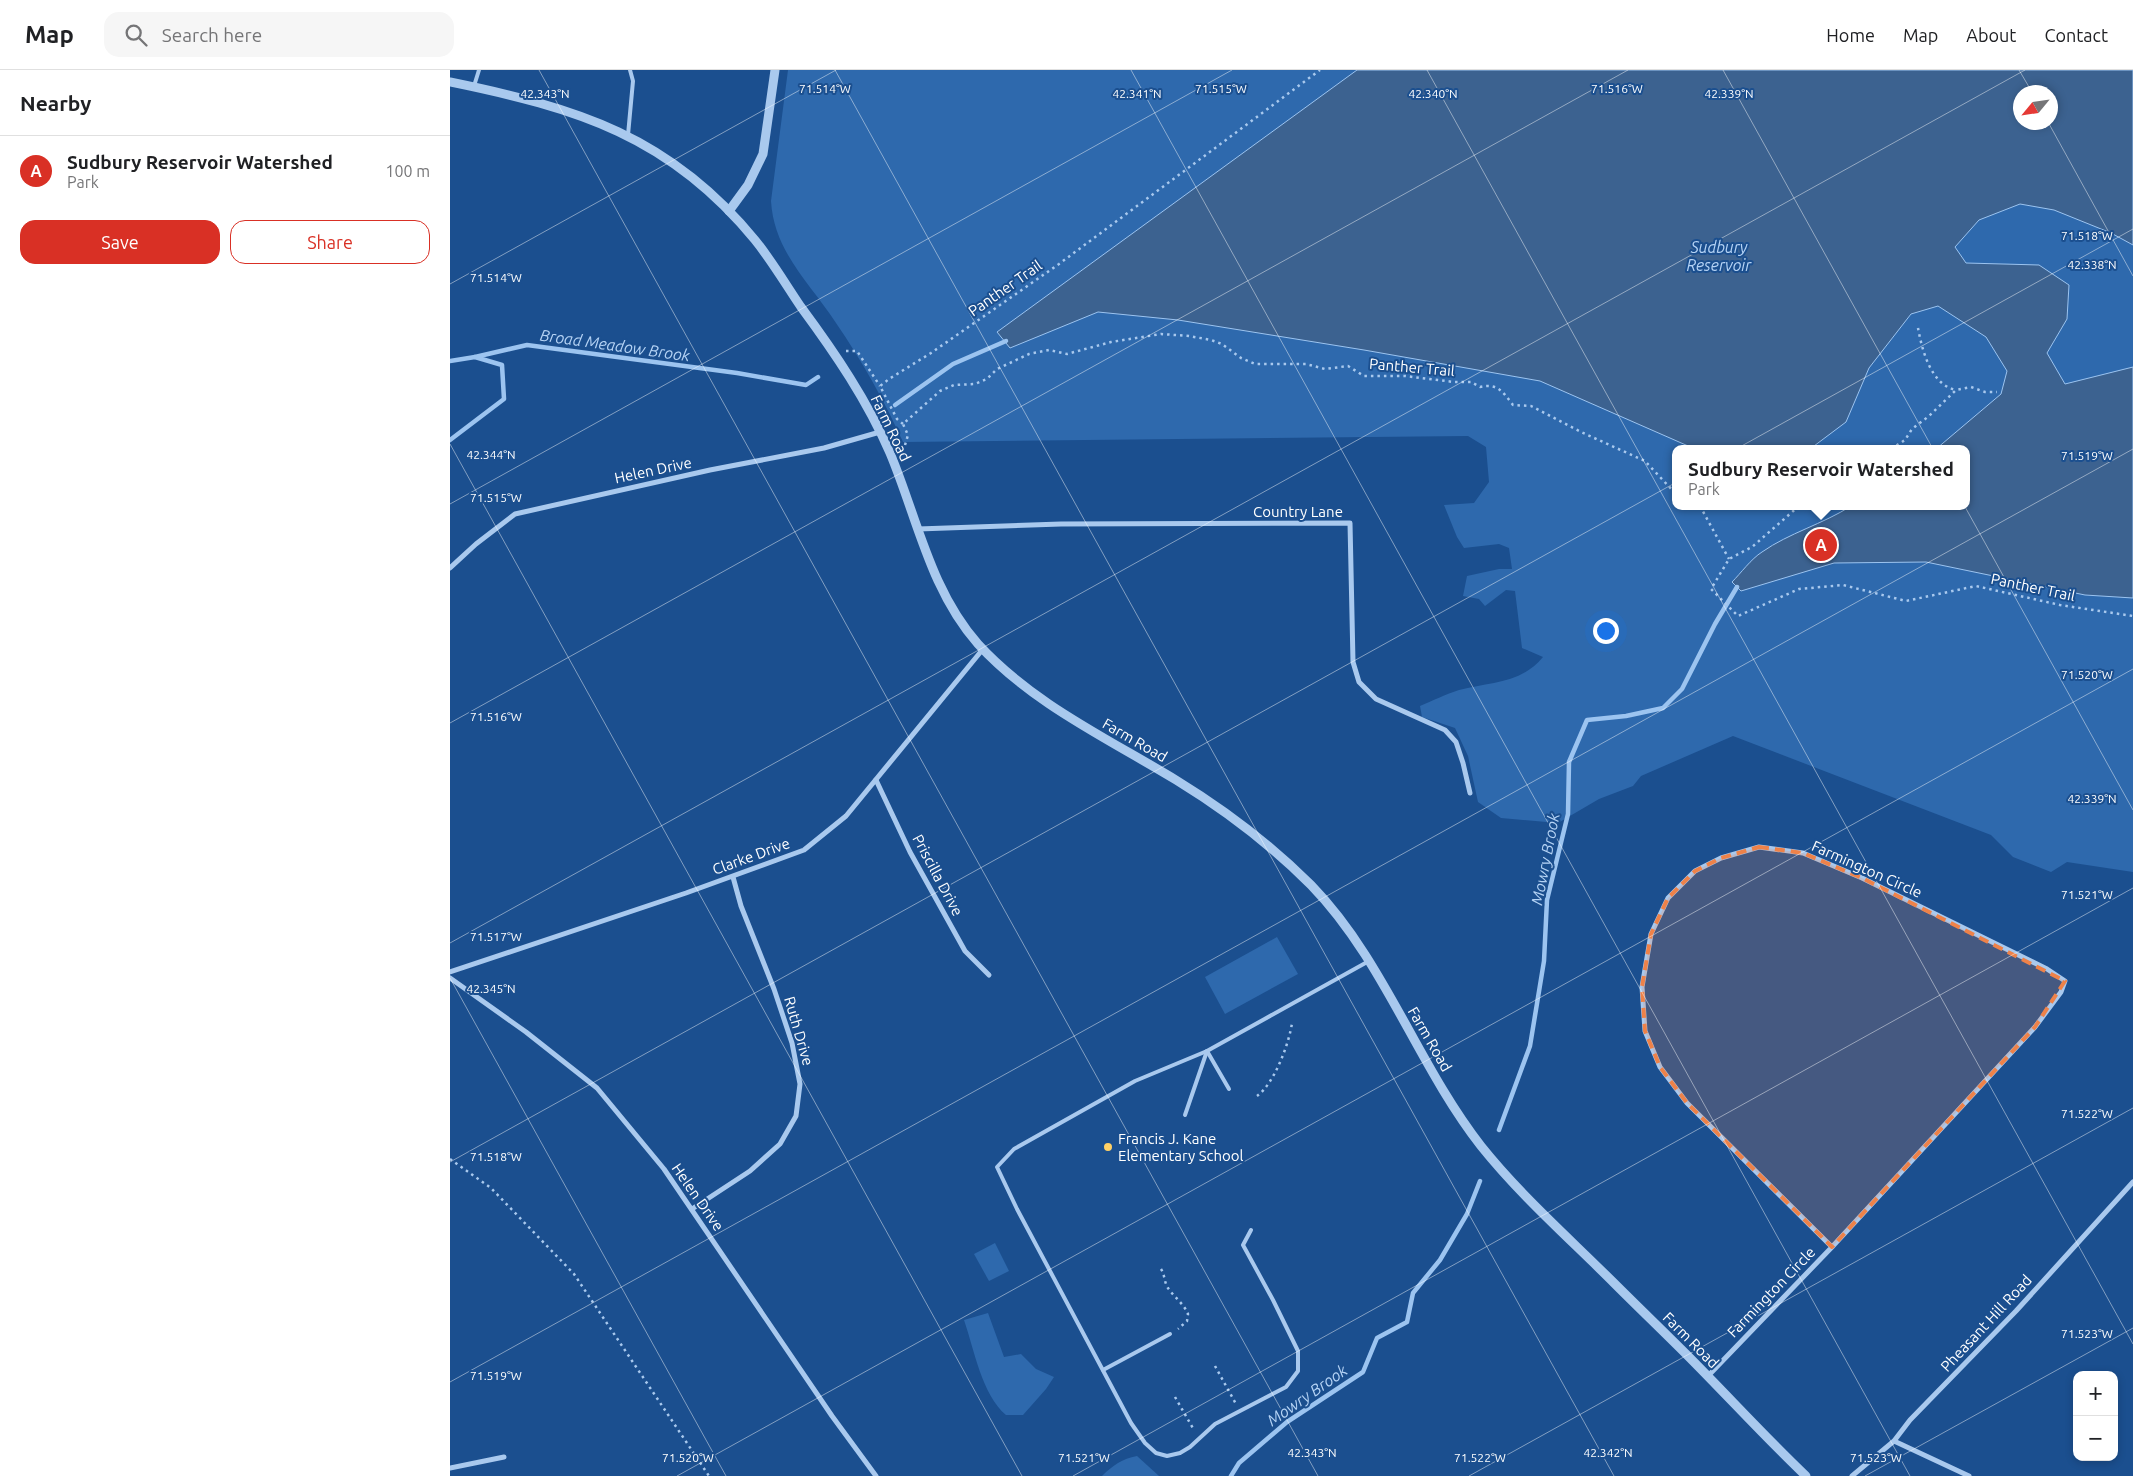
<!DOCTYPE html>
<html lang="en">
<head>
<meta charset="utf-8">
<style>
  body { margin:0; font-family:Ubuntu,sans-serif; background:#f6f6f6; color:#202124 }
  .controls { position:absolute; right:15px; bottom:15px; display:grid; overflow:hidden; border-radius:10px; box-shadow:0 2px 8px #0003 }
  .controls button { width:45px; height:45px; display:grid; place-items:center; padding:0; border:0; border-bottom:1px solid #e0e0e0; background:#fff; color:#202124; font:25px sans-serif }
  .compass { position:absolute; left:1563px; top:15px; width:45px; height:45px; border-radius:50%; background:#fff; box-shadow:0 2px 8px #0003; rotate:241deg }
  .you { position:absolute; left:1155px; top:560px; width:18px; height:18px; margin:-12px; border:4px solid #fff; border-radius:50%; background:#1a73e8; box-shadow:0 0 0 8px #1a73e833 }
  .badge { display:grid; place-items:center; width:32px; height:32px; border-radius:50%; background:#d93025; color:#fff; font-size:16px; font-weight:700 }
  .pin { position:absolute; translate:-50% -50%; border:2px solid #fff; box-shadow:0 1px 5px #0006 }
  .popup { position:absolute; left:1222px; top:375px; width:298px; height:65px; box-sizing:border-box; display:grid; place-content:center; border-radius:10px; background:#fff; filter:drop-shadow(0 1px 4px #0005); font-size:16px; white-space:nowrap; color:#757577 }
  .popup b { font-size:19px; color:#202124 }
  .popup::after { content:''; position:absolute; left:50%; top:100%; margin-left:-10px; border:10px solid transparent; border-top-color:#fff }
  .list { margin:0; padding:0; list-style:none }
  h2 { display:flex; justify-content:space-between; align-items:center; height:65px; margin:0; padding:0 20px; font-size:21px }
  h2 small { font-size:16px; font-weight:400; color:#757577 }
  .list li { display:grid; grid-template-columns:32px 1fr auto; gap:15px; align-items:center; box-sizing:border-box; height:70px; padding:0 20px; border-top:1px solid #e0e0e0 }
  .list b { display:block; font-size:19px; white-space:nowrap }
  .list p { margin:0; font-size:16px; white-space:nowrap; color:#757577 }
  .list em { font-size:16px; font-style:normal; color:#757577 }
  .actions { display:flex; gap:10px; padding:15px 20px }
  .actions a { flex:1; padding:11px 0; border:1px solid #d93025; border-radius:15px; text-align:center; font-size:18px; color:#d93025 }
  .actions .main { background:#d93025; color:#fff }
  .icon { flex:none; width:28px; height:28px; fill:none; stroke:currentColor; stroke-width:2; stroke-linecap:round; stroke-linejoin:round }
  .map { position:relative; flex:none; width:1683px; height:1406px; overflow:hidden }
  header { display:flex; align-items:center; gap:30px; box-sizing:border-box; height:70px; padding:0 25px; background:#fff; border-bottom:1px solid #e0e0e0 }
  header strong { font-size:24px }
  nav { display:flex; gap:28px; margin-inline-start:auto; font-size:18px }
  .search { width:350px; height:45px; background:#f6f6f6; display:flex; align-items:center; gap:12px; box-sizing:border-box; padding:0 18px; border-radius:15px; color:#757577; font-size:19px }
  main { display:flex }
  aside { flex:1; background:#fff }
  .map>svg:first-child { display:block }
  .green { fill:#2e69ad; fill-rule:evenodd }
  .water { fill:#3c6290; stroke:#9cc4f0; fill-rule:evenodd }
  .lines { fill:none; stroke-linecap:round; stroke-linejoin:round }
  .stream { stroke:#9cc4f0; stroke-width:4.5 }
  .path { stroke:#a9c9ee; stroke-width:2.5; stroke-dasharray:2.5 4; stroke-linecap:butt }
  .service { stroke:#a9c9ee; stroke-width:4 }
  .minor { stroke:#a9c9ee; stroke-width:5 }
  .tertiary { stroke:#a9c9ee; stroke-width:9 }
  .marked { fill:#ee8249; fill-opacity:0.2; stroke:#ee8249; stroke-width:4; stroke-dasharray:10 6; stroke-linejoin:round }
  .ticks { fill:none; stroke:#fff; stroke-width:1; stroke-opacity:0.45 }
  .poi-dot { fill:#ffd166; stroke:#1b4f8f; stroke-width:2 }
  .labels { text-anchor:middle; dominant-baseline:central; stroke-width:4; stroke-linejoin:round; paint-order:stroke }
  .street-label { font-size:15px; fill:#fff; stroke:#1b4f8f }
  .poi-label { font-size:15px; fill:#fff; stroke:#1b4f8f; text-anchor:start }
  .water-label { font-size:16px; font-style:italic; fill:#b5d3f5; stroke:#1b4f8f }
  .ticks-label { font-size:12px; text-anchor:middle; fill:#fff; stroke:#1b4f8f; stroke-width:4; stroke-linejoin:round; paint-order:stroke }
</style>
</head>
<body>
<header>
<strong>Map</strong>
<div class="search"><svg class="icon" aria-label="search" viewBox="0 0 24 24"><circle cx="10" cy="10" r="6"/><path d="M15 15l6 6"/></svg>Search here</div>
<nav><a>Home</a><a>Map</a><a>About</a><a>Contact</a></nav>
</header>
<main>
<aside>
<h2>Nearby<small></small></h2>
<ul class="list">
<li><span class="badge">A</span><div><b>Sudbury Reservoir Watershed</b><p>Park</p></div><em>100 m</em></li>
</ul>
<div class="actions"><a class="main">Save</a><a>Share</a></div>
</aside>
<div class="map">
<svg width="1683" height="1406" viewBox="0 0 1683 1406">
  <rect width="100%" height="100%" fill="#1b4f8f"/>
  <g class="green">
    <path d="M338 0H1683V802L1617 792 1601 802 1563 787 1541 765 1283 666 1191 706 1183 716 1149 729 1108 753 1051 748 1028 732 1018 686 1005 658 972 647 970 636C982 631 996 624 1009 620 1040 612 1071 614 1093 587L1072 578 1065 521 1056 520 1035 536 1029 529 1013 526 1017 506 1049 499H1062L1059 478 1049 474 1014 478 1007 467 994 435 1024 433 1039 412 1036 377 1018 366 453 372C434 330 412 291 386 253 360 213 324 182 321 131ZM1570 22H1600V52H1570ZM1226 379H1516V436H1226Z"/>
    <path d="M827 867 848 904 775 944 755 907Z"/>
    <path d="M545 1173 559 1201 539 1211 524 1184Z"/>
    <path d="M538 1243 554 1287 571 1284 586 1299 604 1307 596 1319 573 1345H556C532 1325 524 1279 514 1250Z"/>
    <path d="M687 1386 709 1406H652C663 1395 672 1389 687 1386Z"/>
  </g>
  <path class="water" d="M907 0H1683V175L1661 163 1604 140 1570 134 1529 150 1505 177 1516 193 1589 195 1619 215 1617 249 1597 283 1615 314 1683 297V528L1635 525 1476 492 1384 493 1291 521 1282 512C1291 503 1301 489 1312 482 1339 463 1373 454 1401 436H1516V379H1486L1551 324 1557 301 1536 267 1488 236 1461 244 1419 298 1396 352 1360 379H1245L1090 311 914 280 728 250 648 242 560 278 547 262ZM1570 22H1600V52H1570Z"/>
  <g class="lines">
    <g class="stream">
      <path d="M0 291 25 287"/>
      <path d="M445 335 503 294 556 271"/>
      <path d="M0 370 54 329 52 295 25 287 77 275 287 303 356 315 368 307"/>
      <path d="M1049 1060 1080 976 1094 891 1097 830 1118 744 1119 692 1137 650 1176 646 1213 638 1232 619 1265 554 1287 517"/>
      <path d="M781 1406 789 1393 837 1352 913 1302 927 1268 957 1252 963 1223 990 1190 1017 1144 1030 1111"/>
    </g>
    <g class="path">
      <path d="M1468 258C1472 280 1481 315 1506 320"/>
      <path d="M396 281H407L430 316"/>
      <path d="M453 354 447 349 430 316 439 309 481 283 609 194 870 0"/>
      <path d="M455 375 458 365 453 354 490 321 504 315 525 314 537 309 547 299 579 284 599 280 617 284 661 272 711 264 739 266 761 270 772 274 791 288 805 294H856L875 299 898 296 914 306H955L1004 312H1021L1030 317C1048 313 1053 322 1063 335L1081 336 1131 362 1195 391 1226 424"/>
      <path d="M1441 379 1455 370 1462 359 1479 346 1506 320 1521 317 1535 322H1547"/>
      <path d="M1250 436 1279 489"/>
      <path d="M1349 436 1302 477 1279 489 1261 519 1288 546 1349 519 1393 515 1456 531 1526 516 1610 535 1683 546"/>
      <path d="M807 1026C824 1014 839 974 842 953"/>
      <path d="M0 1089 41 1118 124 1204 259 1406"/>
      <path d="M711 1199C715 1205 714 1212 718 1218 724 1227 734 1234 738 1244L737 1251 728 1259"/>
      <path d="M765 1296 786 1334"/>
      <path d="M725 1327 744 1360"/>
    </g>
    <g class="service">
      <path d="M24 16 29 0"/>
      <path d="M178 65 183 11 180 0"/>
      <path d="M757 981 779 1019"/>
      <path d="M735 1045 757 981"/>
      <path d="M801 1160 793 1175 823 1230 848 1281V1301L836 1317 765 1354 740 1377 730 1383 717 1386 706 1383 695 1373 681 1353 567 1139 547 1097 564 1079 685 1011 757 981 919 891"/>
      <path d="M653 1300 720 1264"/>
    </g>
    <g class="minor">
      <path d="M468 459 611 454 900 453 903 592 909 612 926 629 995 660 1006 672 1013 693 1020 723"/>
      <path d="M0 498 26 474 65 444 260 400 374 378 430 362"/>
      <path d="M426 710 460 782 515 881 539 905"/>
      <path d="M0 902 236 823 354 780 396 746 533 579"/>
      <path d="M0 908 76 962 147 1018 214 1099 382 1346 426 1406"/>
      <path d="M242 1139 300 1101 330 1074 346 1046 350 1014 342 973 324 919 291 836 283 807"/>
      <path d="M1258 1306 1382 1177 1237 1033 1210 997 1195 961 1192 917 1201 864 1218 828 1245 801 1271 788 1309 777 1353 783 1412 808 1597 899 1615 911 1611 922 1585 957 1382 1177"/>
      <path d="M1444 1371 1519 1406"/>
      <path d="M0 1398 54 1387"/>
      <path d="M1402 1406 1444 1371 1460 1350 1566 1241 1683 1112"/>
    </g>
    <g class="tertiary">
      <path d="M0 12C127 38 220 66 305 170 322 191 336 215 351 237 385 283 417 330 440 383 467 447 480 520 528 574 583 634 657 668 726 710 775 740 821 775 861 815 934 890 967 994 1031 1076 1071 1126 1119 1168 1164 1213 1188 1237 1212 1260 1236 1284 1276 1324 1315 1367 1356 1406"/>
      <path d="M279 141 298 115 313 84 325 0"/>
    </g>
  </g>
  <path class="marked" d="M1309 777 1353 783 1412 808 1615 911 1585 957 1382 1177 1237 1033 1210 997 1195 961 1192 917 1201 864 1218 828 1245 801 1271 788Z"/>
  <path class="ticks" d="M89 0 868 1406M385 0 1164 1406M681 0 1460 1406M977 0 1683 1274M1273 0 1683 740M1569 0 1582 22M1598 52 1683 206M0 214 386 0M0 374 572 1406M0 434 782 0M0 653 1178 0M0 873 1575 0M0 908 276 1406M0 1092 1683 159M0 1312 1683 379M227 1406 1683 599M623 1406 1683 818M1019 1406 1683 1038M1415 1406 1683 1258"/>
  <circle class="poi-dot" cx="658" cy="1077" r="5"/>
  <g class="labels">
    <g class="street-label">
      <text transform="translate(555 218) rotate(-35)">Panther Trail</text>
      <text transform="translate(962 297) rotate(5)">Panther Trail</text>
      <text transform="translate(441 358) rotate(64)">Farm Road</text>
      <text transform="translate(203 400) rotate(-12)">Helen Drive</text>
      <text x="848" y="441">Country Lane</text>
      <text transform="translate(1583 517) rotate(12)">Panther Trail</text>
      <text transform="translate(685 670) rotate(30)">Farm Road</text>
      <text transform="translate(301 786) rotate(-20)">Clarke Drive</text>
      <text transform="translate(1417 799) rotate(24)">Farmington Circle</text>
      <text transform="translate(488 805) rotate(62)">Priscilla Drive</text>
      <text transform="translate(349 961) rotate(74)">Ruth Drive</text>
      <text transform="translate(980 969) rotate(60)">Farm Road</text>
      <text transform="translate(248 1127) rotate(55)">Helen Drive</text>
      <text transform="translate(1321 1222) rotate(-46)">Farmington Circle</text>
      <text transform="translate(1536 1253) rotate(-47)">Pheasant Hill Road</text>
      <text transform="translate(1241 1270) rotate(45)">Farm Road</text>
    </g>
    <g class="poi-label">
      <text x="668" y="1068">Francis J. Kane<tspan x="668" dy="17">Elementary School</tspan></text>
    </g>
    <g class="water-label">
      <text x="1269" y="177">Sudbury<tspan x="1269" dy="18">Reservoir</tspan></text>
      <text transform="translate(165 275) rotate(8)">Broad Meadow Brook</text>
      <text transform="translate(1095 789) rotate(-79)">Mowry Brook</text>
      <text transform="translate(857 1325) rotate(-35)">Mowry Brook</text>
    </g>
  </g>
  <g class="ticks-label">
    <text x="771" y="23">71.515°W</text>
    <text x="375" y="23">71.514°W</text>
    <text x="1167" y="23">71.516°W</text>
    <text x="95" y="28">42.343°N</text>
    <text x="687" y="28">42.341°N</text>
    <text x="983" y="28">42.340°N</text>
    <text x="1279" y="28">42.339°N</text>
    <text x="1637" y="170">71.518°W</text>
    <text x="1642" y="199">42.338°N</text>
    <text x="46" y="212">71.514°W</text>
    <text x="41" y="389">42.344°N</text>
    <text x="1637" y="390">71.519°W</text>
    <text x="46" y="432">71.515°W</text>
    <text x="1637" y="609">71.520°W</text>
    <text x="46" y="651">71.516°W</text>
    <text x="1642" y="733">42.339°N</text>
    <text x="1637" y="829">71.521°W</text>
    <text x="46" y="871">71.517°W</text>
    <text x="41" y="923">42.345°N</text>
    <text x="1637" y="1048">71.522°W</text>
    <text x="46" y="1091">71.518°W</text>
    <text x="1637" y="1268">71.523°W</text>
    <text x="46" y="1310">71.519°W</text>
    <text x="862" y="1387">42.343°N</text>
    <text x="1158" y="1387">42.342°N</text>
    <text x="238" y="1392">71.520°W</text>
    <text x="634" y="1392">71.521°W</text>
    <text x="1030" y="1392">71.522°W</text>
    <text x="1426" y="1392">71.523°W</text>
  </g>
</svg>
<div class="controls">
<button>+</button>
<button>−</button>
</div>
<svg class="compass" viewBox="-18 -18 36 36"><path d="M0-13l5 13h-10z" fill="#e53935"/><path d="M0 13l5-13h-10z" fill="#757577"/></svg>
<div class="you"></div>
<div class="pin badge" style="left:1371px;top:475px">A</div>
<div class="popup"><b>Sudbury Reservoir Watershed</b>Park</div>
</div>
</main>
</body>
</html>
